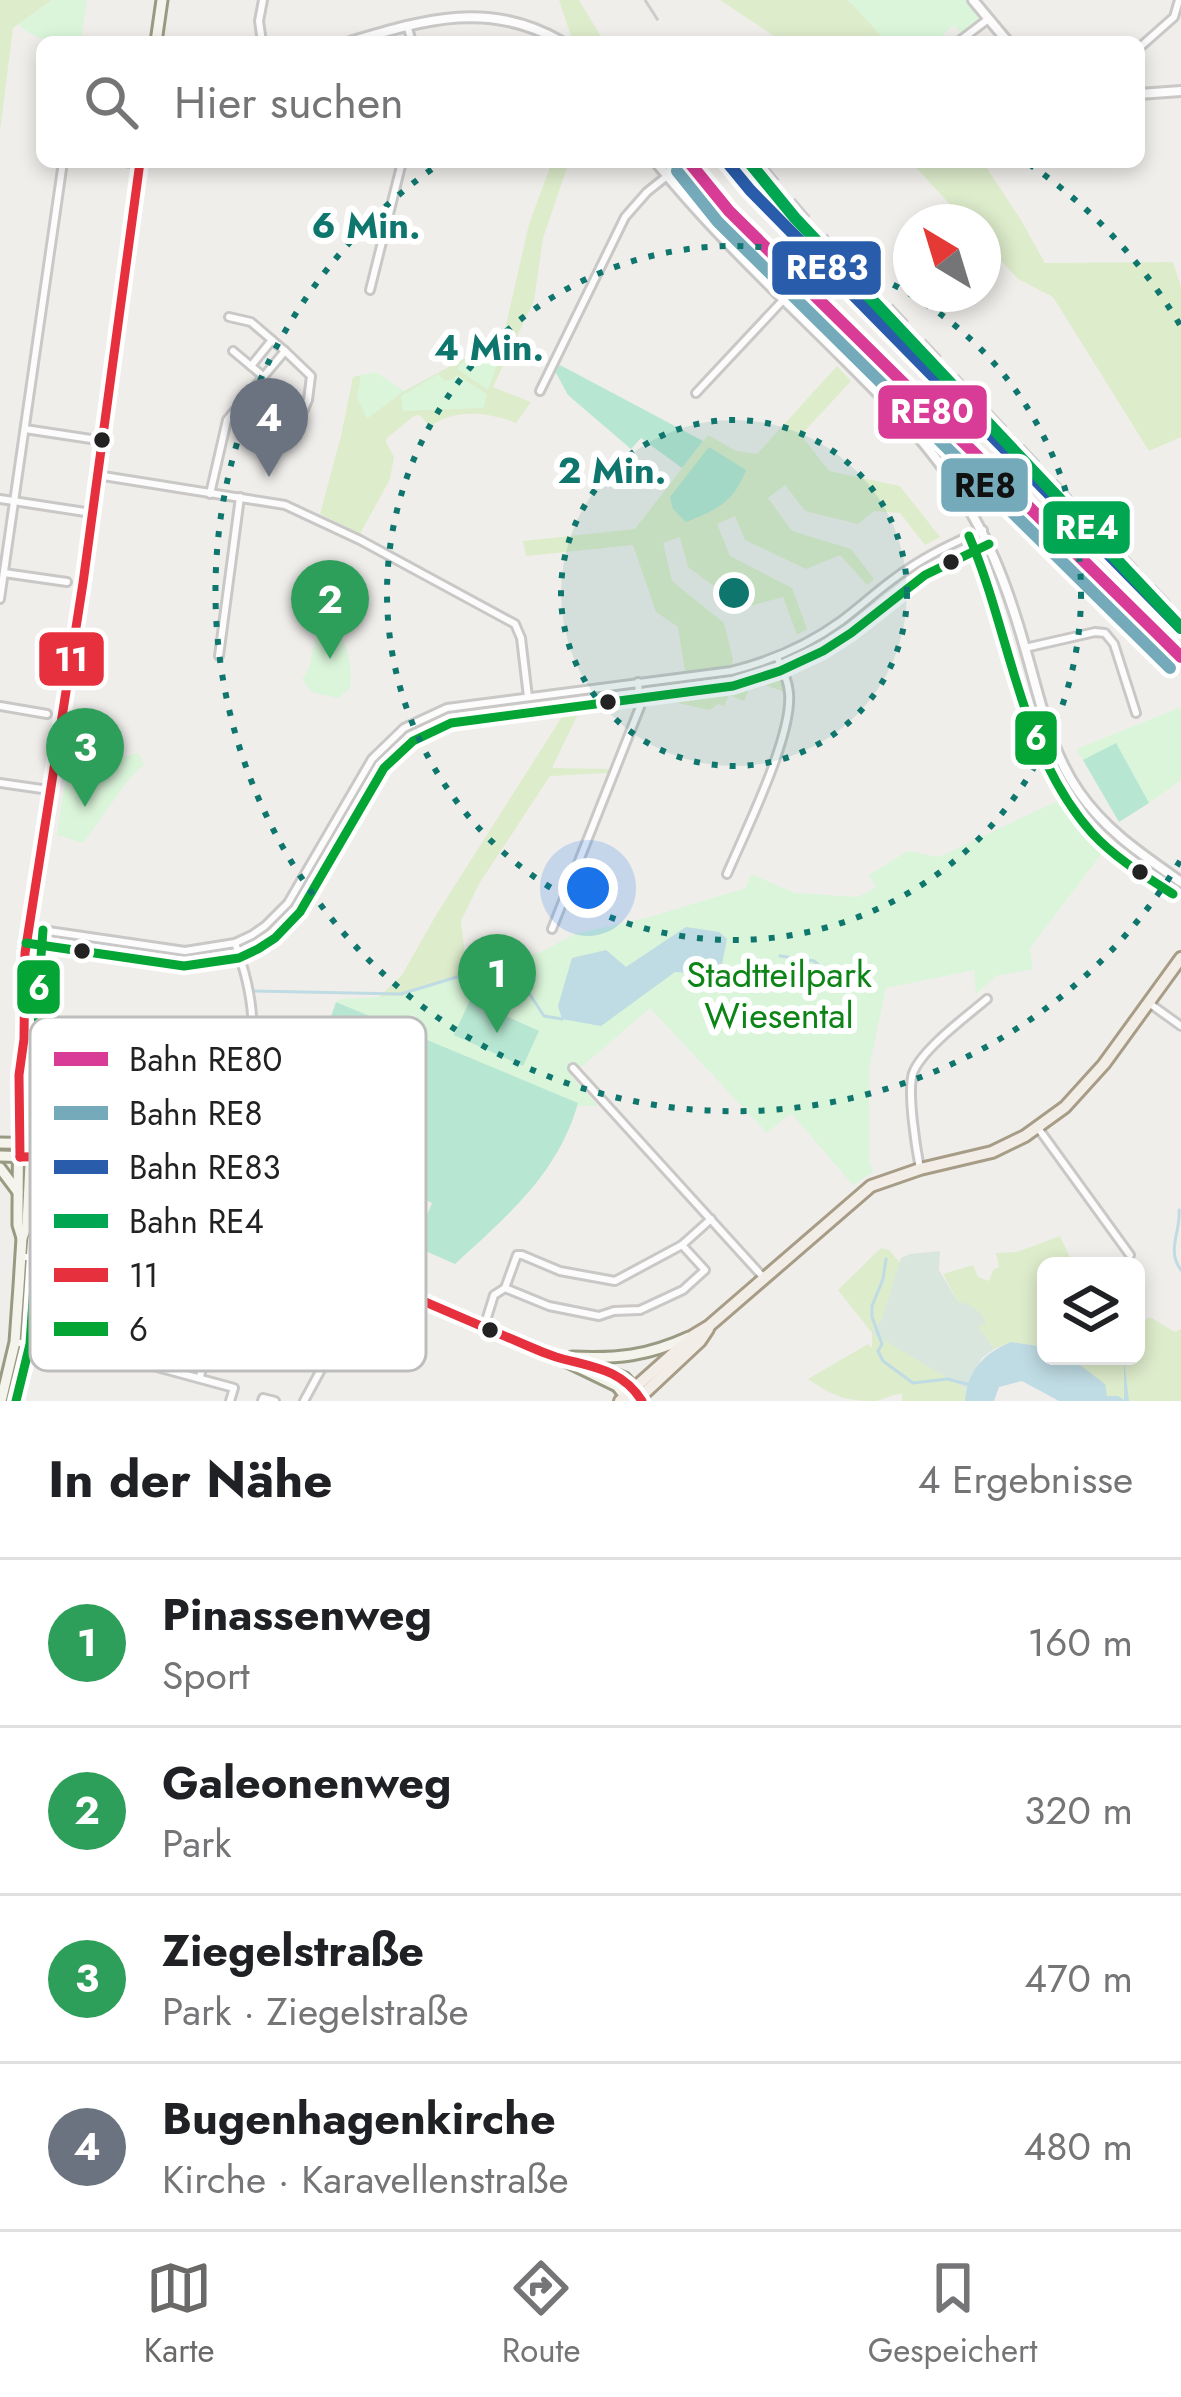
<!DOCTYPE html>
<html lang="de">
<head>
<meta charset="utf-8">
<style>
  body { margin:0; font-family:Jost,sans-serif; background:#f2f2f2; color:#202124 }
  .controls { position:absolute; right:36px; bottom:36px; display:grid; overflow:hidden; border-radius:18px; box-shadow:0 6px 18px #0003 }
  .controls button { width:108px; height:108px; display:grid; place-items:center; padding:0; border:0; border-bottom:3px solid #e0e0e0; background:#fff; color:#202124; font:60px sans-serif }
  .compass { position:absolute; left:893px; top:204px; width:108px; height:108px; border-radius:50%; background:#fff; box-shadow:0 6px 18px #0003; rotate:322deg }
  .you { position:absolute; left:588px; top:888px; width:42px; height:42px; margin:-30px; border:9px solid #fff; border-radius:50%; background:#1a73e8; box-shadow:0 0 0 18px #1a73e833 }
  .badge { display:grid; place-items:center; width:78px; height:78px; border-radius:50%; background:#6a6968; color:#fff; font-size:39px; font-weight:700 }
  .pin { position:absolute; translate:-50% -99px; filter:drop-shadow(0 3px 6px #0008) }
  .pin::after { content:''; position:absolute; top:63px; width:42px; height:36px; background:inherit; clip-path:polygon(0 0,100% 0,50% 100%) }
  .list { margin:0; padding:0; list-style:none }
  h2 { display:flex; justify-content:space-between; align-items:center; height:156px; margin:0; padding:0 48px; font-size:51px }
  h2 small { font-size:39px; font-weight:400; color:#757577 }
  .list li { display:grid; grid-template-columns:78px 1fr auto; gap:36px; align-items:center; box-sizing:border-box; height:168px; padding:0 48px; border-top:3px solid #e0e0e0 }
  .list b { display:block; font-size:45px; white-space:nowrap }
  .list p { margin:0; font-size:39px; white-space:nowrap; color:#757577 }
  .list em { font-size:39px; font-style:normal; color:#757577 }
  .icon { flex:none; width:66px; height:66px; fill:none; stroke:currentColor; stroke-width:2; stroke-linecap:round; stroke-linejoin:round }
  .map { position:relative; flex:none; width:1181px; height:1401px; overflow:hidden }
  .search { position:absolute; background:#fff; box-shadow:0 6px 18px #0003; left:36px; right:36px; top:36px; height:132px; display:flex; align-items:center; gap:30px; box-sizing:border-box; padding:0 42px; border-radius:18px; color:#757577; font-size:45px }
  .sheet { height:828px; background:#fff }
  nav { display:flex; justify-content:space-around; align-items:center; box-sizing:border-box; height:168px; border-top:3px solid #e0e0e0; background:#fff; font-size:33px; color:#757577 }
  nav a { display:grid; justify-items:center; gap:6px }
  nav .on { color:#6a6968 }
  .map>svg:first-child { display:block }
  .grass { fill:#ddeccb }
  .wetland { fill:#d9e6de }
  .park { fill:#daf5da }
  .pitch { fill:#b7e6d2 }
  .water { fill:#bfdbe3 }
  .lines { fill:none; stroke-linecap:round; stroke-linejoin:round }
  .stream { stroke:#bfdbe3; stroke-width:3 }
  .minor-casing { stroke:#c9c8c7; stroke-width:12 }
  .tertiary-casing { stroke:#c9c8c7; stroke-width:14 }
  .secondary-casing { stroke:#999a82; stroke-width:15 }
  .primary-casing { stroke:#a79c86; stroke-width:16 }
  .minor { stroke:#fdfcfc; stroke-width:6 }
  .tertiary { stroke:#fdfcfc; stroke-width:8 }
  .secondary { stroke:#f4f4ed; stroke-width:9 }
  .primary { stroke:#f3ede7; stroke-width:10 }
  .rail { stroke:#ccc; stroke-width:3; stroke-dasharray:24 24; stroke-linecap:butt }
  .bus-1-casing { stroke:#fff; stroke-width:18 }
  .bus-2-casing { stroke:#fff; stroke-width:18 }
  .bus-1 { stroke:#e7303d; stroke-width:9 }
  .bus-2 { stroke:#04a535; stroke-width:9 }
  .rail-1-casing { stroke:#fff; stroke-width:21 }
  .rail-2-casing { stroke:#fff; stroke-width:21 }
  .rail-3-casing { stroke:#fff; stroke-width:21 }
  .rail-4-casing { stroke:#fff; stroke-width:21 }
  .rail-1 { stroke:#d83c96; stroke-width:12 }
  .rail-2 { stroke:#74aaba; stroke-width:12 }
  .rail-3 { stroke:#295caa; stroke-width:12 }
  .rail-4 { stroke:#00a651; stroke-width:12 }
  .ring { fill:none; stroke:#0f766e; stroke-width:6; stroke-dasharray:6 12 }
  .bus-dot { fill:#222; stroke:#fff; stroke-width:4.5 }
  .labels { text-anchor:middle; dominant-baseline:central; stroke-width:12; stroke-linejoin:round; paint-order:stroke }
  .park-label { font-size:36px; fill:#0c8416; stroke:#fff }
  .key { fill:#fff; stroke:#bdbdbd; stroke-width:3 }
  .key-label { font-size:33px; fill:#222 }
  .centre { fill:#0f766e; stroke:#fff; stroke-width:6 }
  .ring-label { font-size:36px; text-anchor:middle; font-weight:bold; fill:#0f766e; stroke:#fff; stroke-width:12; stroke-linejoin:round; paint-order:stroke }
  .line-badge { stroke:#fff; stroke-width:4.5 }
  .badge-label { font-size:33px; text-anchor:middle; font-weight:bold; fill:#fff }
  .pale-badge-label { font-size:33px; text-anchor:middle; font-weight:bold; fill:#111 }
</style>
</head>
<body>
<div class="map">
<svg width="1181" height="1401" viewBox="0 0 1181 1401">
  <rect width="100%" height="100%" fill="#f0eeeb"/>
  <g class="grass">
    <path d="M0 0H52L13 28 0 131Z"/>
    <path d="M559 0H579L604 42H573Z"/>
    <path d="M720 0H847L852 4 880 0 864 15 887 42H783Z"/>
    <path d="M552 162H569L543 238 534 301 493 387 531 402 516 423C489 412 453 408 430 427L420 415 414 416 387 438 386 442 394 457 390 479 360 534 320 514 341 436 353 377 361 375 358 398 367 418 404 391 503 338 529 224Z"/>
    <path d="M672 162H684C746 246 829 315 903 388 935 419 974 451 996 489L978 501C894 373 767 282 672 162Z"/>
    <path d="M911 162H983L1021 220 1045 263 1173 262 1181 287V437L1149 451 1053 297 1018 279 983 241V222H966Z"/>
    <path d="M837 366 851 381 801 435 829 471 900 486 940 537 925 545 900 513 874 511 858 524 805 511 785 485 768 498 792 531 851 549 874 579 867 585 840 555 806 569 745 540 735 516 717 524 730 556 792 588 807 629 797 635 783 597 743 608 688 567 680 537 663 543 672 581 724 623 733 659 731 671 686 677 678 627 656 612 633 545 526 556 523 541 635 529 708 435 736 451 757 454Z"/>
    <path d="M772 671 782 679 785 692 753 681 744 701 729 695 724 706 718 704 710 710 646 696 647 693 701 687Z"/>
    <path d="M572 701H581L580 710 552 768 609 769 608 773 550 776 479 884 461 921 467 972 403 996 379 997 402 975 436 915Z"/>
    <path d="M1060 1236 1074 1266H1046V1347L1011 1342 994 1349 958 1302 943 1274 973 1265 978 1277 989 1281 993 1270 999 1267 996 1253 1017 1252Z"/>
    <path d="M881 1248 889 1250 900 1263 882 1319 873 1333 966 1389 965 1401H902V1394C890 1394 885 1400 874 1401 843 1401 832 1395 808 1379L868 1344 872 1348V1333L838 1290Z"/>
    <path d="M1150 1317 1175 1332 1181 1329V1401H1129L1125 1379V1400L1107 1396 1061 1356H1136V1326Z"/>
  </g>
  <path class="wetland" d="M940 1251 939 1270 958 1302C971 1304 981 1310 986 1324L977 1326 994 1349 982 1358 966 1389 872 1333 882 1319 901 1258 910 1254Z"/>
  <g class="park">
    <path d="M53 0H87L81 42C59 42 32 41 19 24Z"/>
    <path d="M848 0H966L980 21 962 34 954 25 943 34 945 39 943 42H887Z"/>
    <path d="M484 349 500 357 488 390 457 369 461 363Z"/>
    <path d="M376 372 404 391 367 419 357 398 361 375Z"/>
    <path d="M438 374 445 381 453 379 457 375 487 394 484 408 403 411 401 396Z"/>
    <path d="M322 621C347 631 353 664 350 688L338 698 312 692 302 680 309 668 318 626Z"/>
    <path d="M1181 707V780L1149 803 1116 744 1083 760 1076 749Z"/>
    <path d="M138 753 144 764 129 779 83 843 57 835 67 770Z"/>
    <path d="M1068 796 1109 844 1030 948 1033 969 996 976 976 994 974 970 886 988 869 1068V1160L873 1172 853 1185 791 1113 767 1133 650 1008 571 1076 598 1106H578L577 1103 336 1002 340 999 403 996 467 972 541 952 575 934 646 918 746 888 751 874 795 893 858 897 876 887 869 875 908 851 939 857Z"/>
  </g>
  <g class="pitch">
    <path d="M560 365 703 441 682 468 641 438 631 449 568 395 555 371Z"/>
    <path d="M709 447 746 470C733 503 718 509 686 522L673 509 670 497Z"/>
    <path d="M1116 743 1149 803 1119 822 1083 760Z"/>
    <path d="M470 1000 539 1031 523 1066 454 1035Z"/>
    <path d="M336 1002 578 1103C558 1174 507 1216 455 1264L414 1246 432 1203 330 1154 358 1093 321 1078 333 1048 322 1042Z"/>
  </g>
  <g class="water">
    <path d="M686 927 719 932 727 939 722 964 709 974 675 972 601 1026 562 1019 558 1006 572 958 606 950 626 967Z"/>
    <path d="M1011 1342 1046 1347V1356H1061L1069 1364 1080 1365 1105 1384 1107 1396H1118L1124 1400V1360L1129 1401H1059L1022 1381 999 1387 994 1401H965C967 1371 984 1353 1011 1342Z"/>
  </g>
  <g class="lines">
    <g class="stream">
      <path d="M780 956 814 961 838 982"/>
      <path d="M253 991 401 994 470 973 521 981 544 1016 562 1019"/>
      <path d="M1179 1210C1181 1232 1166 1250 1181 1270"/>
      <path d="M886 1259 883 1279 872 1306V1317L882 1344 878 1351 883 1361 913 1383 947 1379 967 1384"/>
    </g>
    <g class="minor-casing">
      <g id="minor">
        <path d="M407 25 412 42"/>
        <path d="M262 42 259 21 263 0"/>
        <path d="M958 42 987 20"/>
        <path d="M1139 48 1174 17 1179 0"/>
        <path d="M125 162 139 164"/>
        <path d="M370 290 402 162"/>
        <path d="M229 317 251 322 272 340"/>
        <path d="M233 351 251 366"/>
        <path d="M263 376 251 366 272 340 285 351"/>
        <path d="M540 391 625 217 647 192 667 176"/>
        <path d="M696 393 784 299"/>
        <path d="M25 429 91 439"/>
        <path d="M97 475 285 505 360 540 515 624 521 638 528 697"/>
        <path d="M210 494 227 420 285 351 311 376 308 400 302 414"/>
        <path d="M0 499 92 513"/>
        <path d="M4 573 67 582"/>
        <path d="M0 599 63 162"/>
        <path d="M1025 648 1095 632 1105 633 1114 644 1136 713"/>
        <path d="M219 656 240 497"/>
        <path d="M0 706 47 714"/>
        <path d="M0 783 49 790"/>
        <path d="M727 874C745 832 793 736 789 693 788 680 783 669 777 657"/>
        <path d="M28 928 185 951 235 943 252 935 265 926 288 903 372 759 404 728 447 708 731 671C771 661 808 645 841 621 864 604 884 584 908 569 931 553 957 541 983 530"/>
        <path d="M552 929 640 707 638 682"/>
        <path d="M1149 1003 1181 1026"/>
        <path d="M573 1068 763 1277"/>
        <path d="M111 1074C149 1085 194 1104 234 1092 264 1048 252 989 235 943"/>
        <path d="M1038 1128 1130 1255"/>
        <path d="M920 1169C916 1148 907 1092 913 1073 922 1049 967 1016 987 999"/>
        <path d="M21 1257H85L133 1275"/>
        <path d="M505 1288 517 1255H522L560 1271 615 1281 682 1245 711 1219"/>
        <path d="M484 1327 494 1295 505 1288 549 1306 599 1316 614 1311 640 1310 683 1290 705 1270 682 1245"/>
        <path d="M15 1342 89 1357H120L234 1388 230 1401"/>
        <path d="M200 1377C210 1325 225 1274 245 1225"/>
        <path d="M262 1401 263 1398 275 1401"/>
        <path d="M304 1401 336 1342 364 1275"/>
      </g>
    </g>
    <g class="tertiary-casing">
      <g id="tertiary">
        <path d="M973 0 1008 42"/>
        <path d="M350 42C426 19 490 0 562 42"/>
        <path d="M1139 94 1181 91"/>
        <path d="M656 162C713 233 780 295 845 360 881 396 918 432 948 475 987 533 1006 581 1025 648 1040 699 1049 749 1079 792 1106 831 1143 855 1181 882"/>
      </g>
    </g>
    <g class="secondary-casing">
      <g id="secondary">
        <path d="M156 42 162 0"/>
        <path d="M0 1143 46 1144 67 1148 557 1357 617 1386 629 1401"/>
        <path d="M0 1156 65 1158 80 1156"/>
        <path d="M0 1168 18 1192"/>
        <path d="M22 1238 27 1225 31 1144 28 1055 24 1039 25 953 83 583 140 162"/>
        <path d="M572 1357C618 1359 647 1356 689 1337"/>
        <path d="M585 1362 625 1378 637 1391"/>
        <path d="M1 1401 15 1342 19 1286 22 1238 18 1225V1209L19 1075 23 1044"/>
      </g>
    </g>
    <g class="primary-casing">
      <g id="primary">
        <path d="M620 1401 694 1335 709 1326 871 1186 920 1169 992 1152 1025 1136 1065 1107 1104 1064 1181 958"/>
        <path d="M636 1401 700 1341 708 1329"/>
      </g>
    </g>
    <use href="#minor" class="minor"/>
    <use href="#tertiary" class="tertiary"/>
    <use href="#secondary" class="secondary"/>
    <use href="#primary" class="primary"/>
    <g class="rail">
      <path d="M645 0 672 42"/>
      <path d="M763 162 804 211 1181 614"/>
    </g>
    <g class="bus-1-casing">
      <g id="bus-1">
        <path d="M20 1157 19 1075 24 1039 25 953 83 583 140 162"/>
        <path d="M20 1157 80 1156 106 1165 528 1346C537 1350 547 1354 556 1357 591 1367 621 1368 642 1401"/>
      </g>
    </g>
    <g class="bus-2-casing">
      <g id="bus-2">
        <path d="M969 536C1011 634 1019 751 1092 833 1115 858 1145 876 1173 894"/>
        <path d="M26 943 184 966 239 958 258 949 275 938 300 912 384 768 413 741 451 723 733 686 780 671 823 651 851 633 925 575 989 544"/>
        <path d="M16 1401 30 1344 37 1241 42 1222 47 1175 43 1054 37 1008 43 930"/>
      </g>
    </g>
    <use href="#bus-1" class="bus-1"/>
    <use href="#bus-2" class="bus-2"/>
    <g class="rail-1-casing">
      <path id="rail-1" d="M689 162 729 211 1181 657"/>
    </g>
    <g class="rail-2-casing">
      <path id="rail-2" d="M677 171 718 222 1170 668"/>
    </g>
    <g class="rail-3-casing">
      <path id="rail-3" d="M727 162 750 190 1181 628"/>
    </g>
    <g class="rail-4-casing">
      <path id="rail-4" d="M749 162 795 218 1181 628"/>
    </g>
    <use href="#rail-1" class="rail-1"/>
    <use href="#rail-2" class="rail-2"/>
    <use href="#rail-3" class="rail-3"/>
    <use href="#rail-4" class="rail-4"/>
  </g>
  <circle cx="734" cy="593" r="173" fill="#0f766e" fill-opacity=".12"/>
  <g class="ring">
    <circle cx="734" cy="593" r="173"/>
    <circle cx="734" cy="593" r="347"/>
    <path d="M1180 861A520 520 0 1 1 439 164M1029 164A520 520 0 0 1 1180 325"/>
  </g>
  <g class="bus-dot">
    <circle cx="102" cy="440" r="10"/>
    <circle cx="951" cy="562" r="10"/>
    <circle cx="608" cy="702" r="10"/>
    <circle cx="1140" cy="872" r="10"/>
    <circle cx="82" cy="951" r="10"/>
    <circle cx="490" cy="1330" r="10"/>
  </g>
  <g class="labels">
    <g class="park-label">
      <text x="779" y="974">Stadtteilpark<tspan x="779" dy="41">Wiesental</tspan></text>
    </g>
  </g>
  <rect x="30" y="1017" width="396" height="354" rx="18" class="key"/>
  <rect x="54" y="1052" width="54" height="14" fill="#d83c96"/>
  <rect x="54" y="1106" width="54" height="14" fill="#74aaba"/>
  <rect x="54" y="1160" width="54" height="14" fill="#295caa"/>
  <rect x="54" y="1214" width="54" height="14" fill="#00a651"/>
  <rect x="54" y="1268" width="54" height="14" fill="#e7303d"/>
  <rect x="54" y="1322" width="54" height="14" fill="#04a535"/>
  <g class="key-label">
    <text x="129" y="1071">Bahn RE80</text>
    <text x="129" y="1125">Bahn RE8</text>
    <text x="129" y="1179">Bahn RE83</text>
    <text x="129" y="1233">Bahn RE4</text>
    <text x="129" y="1287">11</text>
    <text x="129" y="1341">6</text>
  </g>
  <circle cx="734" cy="593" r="18" class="centre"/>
  <g class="ring-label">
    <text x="366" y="238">6 Min.</text>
    <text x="489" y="360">4 Min.</text>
    <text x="612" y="483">2 Min.</text>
  </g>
  <g class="line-badge">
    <rect x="770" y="239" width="113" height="58" rx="12" fill="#295caa"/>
    <rect x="876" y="383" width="113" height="58" rx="12" fill="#d83c96"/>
    <rect x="939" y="456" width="91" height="58" rx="12" fill="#74aaba"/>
    <rect x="1041" y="499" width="91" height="57" rx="12" fill="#00a651"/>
    <rect x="37" y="630" width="69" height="58" rx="12" fill="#e7303d"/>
    <rect x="1013" y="709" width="46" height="58" rx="12" fill="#04a535"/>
    <rect x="15" y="958" width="47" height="58" rx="12" fill="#04a535"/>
  </g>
  <g class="badge-label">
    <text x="827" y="279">RE83</text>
    <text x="932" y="423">RE80</text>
    <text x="1087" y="539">RE4</text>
    <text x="71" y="671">11</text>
    <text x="1036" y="749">6</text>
    <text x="39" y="999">6</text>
  </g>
  <g class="pale-badge-label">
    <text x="985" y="497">RE8</text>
  </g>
</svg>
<div class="controls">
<button><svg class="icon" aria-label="layers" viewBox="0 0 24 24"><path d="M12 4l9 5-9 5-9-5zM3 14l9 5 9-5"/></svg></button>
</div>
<svg class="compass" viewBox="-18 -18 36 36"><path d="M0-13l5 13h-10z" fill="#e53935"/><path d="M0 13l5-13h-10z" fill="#757577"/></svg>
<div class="you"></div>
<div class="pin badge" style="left:497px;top:1033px;background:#2e9e5b">1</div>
<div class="pin badge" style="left:330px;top:659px;background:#2e9e5b">2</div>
<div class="pin badge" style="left:85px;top:807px;background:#2e9e5b">3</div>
<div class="pin badge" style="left:269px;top:477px;background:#6b7280">4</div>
<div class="search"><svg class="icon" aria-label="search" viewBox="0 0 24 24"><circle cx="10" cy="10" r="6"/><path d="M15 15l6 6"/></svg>Hier suchen</div>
</div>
<section class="sheet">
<h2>In der Nähe<small>4 Ergebnisse</small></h2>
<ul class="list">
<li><span class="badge" style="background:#2e9e5b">1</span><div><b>Pinassenweg</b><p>Sport</p></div><em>160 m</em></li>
<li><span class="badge" style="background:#2e9e5b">2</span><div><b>Galeonenweg</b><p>Park</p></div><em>320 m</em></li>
<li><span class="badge" style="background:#2e9e5b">3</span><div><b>Ziegelstraße</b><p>Park · Ziegelstraße</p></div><em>470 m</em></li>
<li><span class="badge" style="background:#6b7280">4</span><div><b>Bugenhagenkirche</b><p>Kirche · Karavellenstraße</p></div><em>480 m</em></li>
</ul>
</section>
<nav>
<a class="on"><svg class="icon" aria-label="map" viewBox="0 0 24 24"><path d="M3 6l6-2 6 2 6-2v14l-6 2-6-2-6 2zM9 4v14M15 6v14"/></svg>Karte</a>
<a><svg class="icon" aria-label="directions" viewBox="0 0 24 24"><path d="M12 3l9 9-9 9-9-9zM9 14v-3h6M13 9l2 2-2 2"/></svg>Route</a>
<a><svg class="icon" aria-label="saved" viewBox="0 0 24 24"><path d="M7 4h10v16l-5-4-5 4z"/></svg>Gespeichert</a>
</nav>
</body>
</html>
